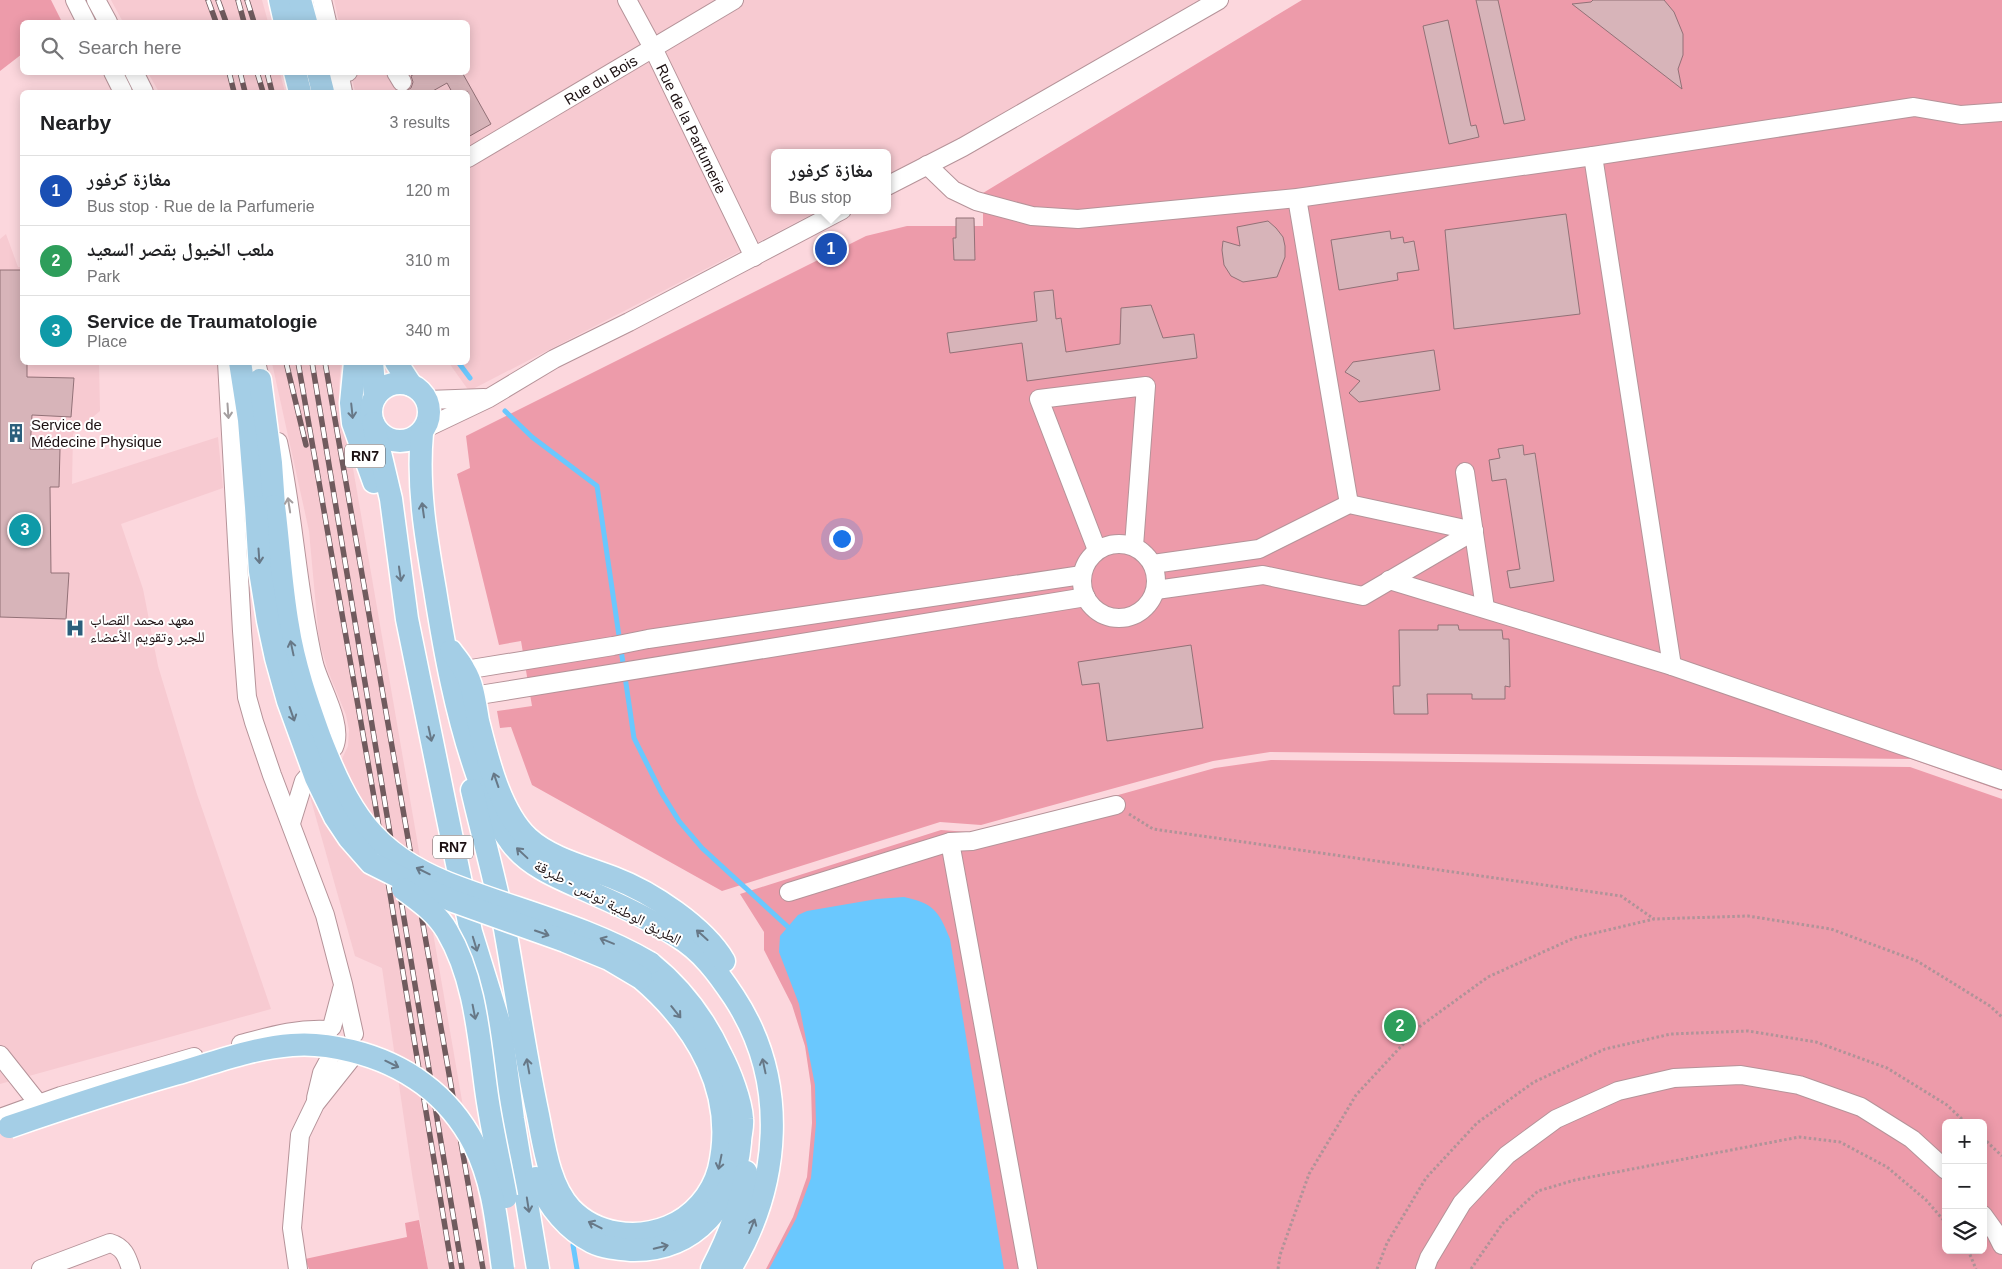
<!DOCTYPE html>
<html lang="en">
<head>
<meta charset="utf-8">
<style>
  body { margin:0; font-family:Arial,"Noto Naskh Arabic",sans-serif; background:#f6f6f6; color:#202124 }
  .controls { position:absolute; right:15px; bottom:15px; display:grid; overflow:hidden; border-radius:8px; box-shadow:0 2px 12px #0003 }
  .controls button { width:45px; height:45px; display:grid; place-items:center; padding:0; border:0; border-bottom:1px solid #e0e0e0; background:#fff; color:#202124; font:25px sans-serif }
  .you { position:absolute; left:841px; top:538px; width:18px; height:18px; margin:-12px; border:4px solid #fff; border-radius:50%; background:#1a73e8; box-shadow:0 0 0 8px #1a73e833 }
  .badge { display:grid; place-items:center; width:32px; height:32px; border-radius:50%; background:#b45309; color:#fff; font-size:16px; font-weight:700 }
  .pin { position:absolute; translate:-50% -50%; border:2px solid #fff; box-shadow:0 1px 5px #0006 }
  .popup { position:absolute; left:771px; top:149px; width:120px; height:65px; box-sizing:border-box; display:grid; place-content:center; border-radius:8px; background:#fff; filter:drop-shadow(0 1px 4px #0005); font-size:16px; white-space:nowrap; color:#757577 }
  .popup b { font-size:19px; color:#202124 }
  .popup::after { content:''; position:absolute; left:50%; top:100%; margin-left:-10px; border:10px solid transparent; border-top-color:#fff }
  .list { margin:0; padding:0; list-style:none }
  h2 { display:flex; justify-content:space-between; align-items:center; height:65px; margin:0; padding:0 20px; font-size:21px }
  h2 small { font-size:16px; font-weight:400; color:#757577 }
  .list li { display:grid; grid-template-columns:32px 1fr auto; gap:15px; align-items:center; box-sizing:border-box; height:70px; padding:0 20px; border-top:1px solid #e0e0e0 }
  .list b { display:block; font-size:19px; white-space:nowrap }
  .list p { margin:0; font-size:16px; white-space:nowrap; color:#757577 }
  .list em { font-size:16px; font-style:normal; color:#757577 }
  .icon { flex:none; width:28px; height:28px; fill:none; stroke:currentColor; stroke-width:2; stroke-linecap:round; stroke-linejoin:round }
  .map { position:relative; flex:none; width:2002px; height:1269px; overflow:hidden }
  .search { position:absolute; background:#fff; box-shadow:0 2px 12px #0003; left:20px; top:20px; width:450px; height:55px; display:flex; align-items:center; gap:12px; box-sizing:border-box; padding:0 18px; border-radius:8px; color:#757577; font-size:19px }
  .panel { position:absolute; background:#fff; box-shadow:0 2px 12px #0003; left:20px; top:90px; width:450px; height:275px; border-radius:8px }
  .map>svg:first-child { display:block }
  .built { fill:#f7cad1 }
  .green { fill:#ed9baa; fill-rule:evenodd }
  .water { fill:#6ac8fe }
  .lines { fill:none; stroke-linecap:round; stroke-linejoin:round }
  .stream { stroke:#6ac8fe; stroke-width:5 }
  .building { fill:#d7b4b9; stroke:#927177 }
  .minor-casing { stroke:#b59399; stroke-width:20 }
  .major-casing { stroke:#fff; stroke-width:25 }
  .path { stroke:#b09398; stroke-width:3; stroke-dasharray:2.5 2.5; stroke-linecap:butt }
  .minor { stroke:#fff; stroke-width:18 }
  .major { stroke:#a4cee6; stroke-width:22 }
  .rail-casing { stroke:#705b5e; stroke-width:5.5 }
  .rail { stroke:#fff; stroke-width:4; stroke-dasharray:11; stroke-linecap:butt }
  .major-bridge-casing { stroke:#fff; stroke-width:25; stroke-linecap:butt }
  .major-bridge { stroke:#a4cee6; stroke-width:22 }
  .oneway { stroke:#a49fa0 }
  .oneway2 { stroke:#677887 }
  .labels { text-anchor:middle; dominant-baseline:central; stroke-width:4; stroke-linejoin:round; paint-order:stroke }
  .shield { fill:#fff; stroke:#605859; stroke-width:1 }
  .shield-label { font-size:14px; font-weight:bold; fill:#1c1012 }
  .street-label { font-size:15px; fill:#1c1012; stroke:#fff }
  .poi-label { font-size:15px; fill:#1c1012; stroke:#fff; text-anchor:start }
</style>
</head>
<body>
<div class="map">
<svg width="2002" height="1269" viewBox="0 0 2002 1269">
  <rect width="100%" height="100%" fill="#fcd7dd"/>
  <g class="built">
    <path d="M111 0H262L268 22H123Z"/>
    <path d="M334 0H1205L1084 74 887 176V153H775V210H820L469 391 449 363 468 362V92H355L351 73 468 72V22H339Z"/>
    <path d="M148 73H280L285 92H159Z"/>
    <path d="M6 234 18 267H22V362L99 363 100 411 73 434 72 484 218 437 223 488 121 524 143 589 158 666 197 794 271 1009 0 1084V239Z"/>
    <path d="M272 363H341L339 387 491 1269H428L412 1174 382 968 355 956 309 793 342 759 348 746 349 730 346 715 328 671 319 640 309 531Z"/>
  </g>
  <g class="green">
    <path d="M0 0H51L62 22H22V54L0 71Z"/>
    <path d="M1302 0H2002V791L1911 759 1270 752 1213 761 981 825 940 822 722 891 532 785 511 727 500 728 497 711 532 706 521 641 499 645 457 474 470 468 466 436 866 236 907 226H983V193Z"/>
    <path d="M1271 760 1910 767 2002 799V1269H766L793 1217 807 1177 812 1123 811 1086 805 1046 792 1005 764 950V932L740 894 941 830 982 833 1215 768ZM1946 1123H1983V1250H1946Z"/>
    <path d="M419 1220 428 1269H309L305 1259 407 1237 405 1223Z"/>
  </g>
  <path class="water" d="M904 897C933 903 939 911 950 939L1004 1269H769L796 1219 811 1178 816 1124 815 1085 799 1004 779 952 780 936 798 915 807 911 877 899Z"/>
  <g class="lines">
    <g class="stream">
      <path d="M458 362 470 378"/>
      <path d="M505 411 532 437 597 486 634 738 661 792 679 821 702 848 788 927"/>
      <path d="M573 1245 577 1269"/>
    </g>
  </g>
  <g class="building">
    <path d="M1476 0H1498L1525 120 1504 124Z"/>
    <path d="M1593 0H1664L1674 12 1683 34V55L1678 69 1682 89 1572 4 1591 2Z"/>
    <path d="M1448 20 1471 126 1476 125 1479 137 1449 144 1423 26Z"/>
    <path d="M417 72H466L463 74 491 124 468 137V92H452L447 83 431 92H403L411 88 413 82 411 76Z"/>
    <path d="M1566 214 1580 314 1454 329 1445 230Z"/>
    <path d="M956 218H974L975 260H954L953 238H956Z"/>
    <path d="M1268 221 1276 228 1283 237 1285 246V257L1277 277 1243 282 1231 276 1224 265 1222 250 1223 241 1240 246 1237 227Z"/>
    <path d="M1390 231 1391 239 1403 237 1404 243 1414 241 1419 270 1397 273 1398 280 1339 290 1331 240Z"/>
    <path d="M0 270H22V362H27V377L74 378 71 417 32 415 30 449H60L59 487H50L51 573H69L66 619 0 617Z"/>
    <path d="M1053 290 1056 319 1061 318 1066 352 1120 344 1121 308 1151 305 1163 338 1194 334 1197 358 1027 381 1022 343 950 353 947 333 1037 321 1034 292Z"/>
    <path d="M1434 350 1440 390 1359 402 1349 393 1360 381 1345 372 1353 362Z"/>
    <path d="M1523 445 1524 455 1535 453 1554 581 1510 588 1507 571 1520 569 1506 479 1492 481 1489 460 1500 458 1498 449Z"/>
    <path d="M1438 625H1458L1459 630H1502L1503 639H1509L1510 687 1505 686V699H1472V694H1427L1428 714H1394L1393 686H1400L1399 630H1438Z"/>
    <path d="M1191 645 1203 728 1107 741 1099 683 1082 685 1078 662Z"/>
  </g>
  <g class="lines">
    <g class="minor-casing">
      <g id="minor">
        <path d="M75 0 86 22"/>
        <path d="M96 0 108 22"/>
        <path d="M322 0 327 22"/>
        <path id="s1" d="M627 0 653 48 754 257"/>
        <path d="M113 72 123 92"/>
        <path d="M134 72 144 92"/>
        <path d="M339 72 343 92"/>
        <path d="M396 72 402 82"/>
        <path d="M319 75 348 72"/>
        <path d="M1593 156 1672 666"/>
        <path id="s2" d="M468 158 734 0"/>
        <path d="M927 165 953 190 976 201 1032 216 1078 219 1297 198 1593 156 1914 107 1961 115 2002 112"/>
        <path d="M887 186 963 147 1219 0"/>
        <path d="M1297 198 1349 504"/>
        <path d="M227 362 242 631 247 697 254 722 272 775 325 915 343 984 354 1034"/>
        <path d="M256 362 263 391"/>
        <path d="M427 400 484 398"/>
        <path d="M426 428 489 398 554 359 629 322 842 210"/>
        <path d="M278 442C294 515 297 591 314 664 320 687 344 725 334 747L304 781 291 823"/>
        <path d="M1465 472 1485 608"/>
        <circle cx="1119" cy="581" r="37"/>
        <path d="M1097 550 1039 399 1146 386 1134 546"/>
        <path d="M1153 564 1259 549 1349 504 1474 531"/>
        <path d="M1389 580 1672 666 2002 780"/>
        <path d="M1156 590 1263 575 1363 596 1474 531"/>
        <path d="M465 670 613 646 648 639 1082 575"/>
        <path d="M473 696 1086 597"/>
        <path d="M950 842 1028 1269"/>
        <path d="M789 892 950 842 972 841 1116 805"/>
        <path d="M332 1027 342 989"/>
        <path d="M241 1044C271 1036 297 1028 329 1030"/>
        <path d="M0 1055 38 1103"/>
        <path d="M316 1098 322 1073 329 1060"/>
        <path d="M0 1118 61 1096 194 1057"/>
        <path d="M1983 1215 1996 1233 2002 1245"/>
        <path d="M41 1269 110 1243C124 1247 127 1257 131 1269"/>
        <path d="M298 1269 292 1228 300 1135 315 1104 350 1060"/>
        <path d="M1425 1269 1429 1258 1462 1203 1507 1155 1556 1119 1618 1091 1674 1078 1741 1075 1799 1085 1861 1107 1912 1139 1946 1170"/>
      </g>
    </g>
    <g class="major-casing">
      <g id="major">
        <path d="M280 0 285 22"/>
        <path d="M300 0 306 22"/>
        <path d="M295 72 300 92"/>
        <path d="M318 72 323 92"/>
        <path d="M240 362 249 420 256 507"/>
        <path d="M355 362 351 403 353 423 374 482"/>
        <path d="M372 362 375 397"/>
        <path d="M396 362 411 385"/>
        <path d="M260 380 271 463 274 506"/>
        <circle cx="400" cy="412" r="29"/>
        <path d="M373 423 391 499 407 619 471 932 501 1029 513 1119 538 1269"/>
        <path d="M422 433C417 486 426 538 435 590 445 653 456 714 477 774 486 797 495 821 510 841 530 869 567 881 597 895 624 907 651 920 677 936 702 951 718 973 734 997 789 1081 781 1185 730 1269"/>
        <path d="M451 651C455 657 461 663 464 670 473 684 475 704 478 721 487 757 500 812 528 838 551 859 586 867 614 878 651 892 704 927 724 961"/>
        <path d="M472 790C483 837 496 883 505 929 516 991 525 1054 538 1115 544 1145 549 1186 571 1209 596 1235 636 1240 668 1227 693 1217 712 1195 719 1169 737 1093 697 1026 641 978"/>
        <path d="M536 1178C548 1205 565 1228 592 1242 604 1248 619 1249 632 1250 696 1251 735 1203 740 1142 740 1135 743 1127 742 1119 741 1101 730 1072 721 1055 705 1020 681 988 650 963"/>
        <path d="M712 1269C728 1238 741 1207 746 1172"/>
      </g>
    </g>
    <g class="path">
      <path d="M1129 814 1153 829 1621 896 1654 919"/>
      <path d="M1983 1138 2002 1156"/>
      <path d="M1968 1250 1976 1269"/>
      <path d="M1278 1269 1280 1255 1309 1174 1356 1095 1419 1027 1488 977 1574 938 1654 919 1748 916 1831 929 1917 961 1990 1006 2002 1017"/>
      <path d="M1377 1269 1387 1243 1426 1178 1477 1123 1534 1082 1605 1049 1671 1034 1748 1031 1816 1042 1887 1068 1947 1105 1966 1123"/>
      <path d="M1471 1269 1503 1223 1538 1191 1575 1180 1799 1137 1840 1142 1887 1167 1926 1200 1946 1223"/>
    </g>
    <use href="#minor" class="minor"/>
    <use href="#major" class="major"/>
    <g class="rail-casing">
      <g id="rail">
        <path d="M208 0 216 22"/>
        <path d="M218 0 226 22"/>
        <path d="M238 0 244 22"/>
        <path d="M247 0 254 22"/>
        <path d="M229 72 234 92"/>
        <path d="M240 72 245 92"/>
        <path d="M257 72 263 92"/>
        <path d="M267 72 272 92"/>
        <path d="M286 362 306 445"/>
        <path d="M298 362 375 803 452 1269"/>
        <path d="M312 362 462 1269"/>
        <path d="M325 362 483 1269"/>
      </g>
    </g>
    <use href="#rail" class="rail"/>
    <g class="major-bridge-casing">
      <g id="major-bridge">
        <path d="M274 506C279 546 281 586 288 626 294 665 307 702 320 738 348 810 372 853 447 883 515 910 587 926 650 963"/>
        <path d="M256 507 260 571 268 621 276 658 288 701 316 778 335 817 349 838 371 863 411 883 453 901 565 941 609 959 641 978"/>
        <path d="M403 889C419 901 437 913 447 931 476 980 479 1040 487 1096 492 1130 500 1164 506 1197"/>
        <path d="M9 1127C64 1108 119 1090 175 1074 213 1063 252 1048 292 1045 313 1043 332 1046 352 1051 405 1064 449 1095 474 1144 494 1183 497 1226 503 1269"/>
      </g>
    </g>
    <use href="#major-bridge" class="major-bridge"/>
  </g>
  <defs><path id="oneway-shaft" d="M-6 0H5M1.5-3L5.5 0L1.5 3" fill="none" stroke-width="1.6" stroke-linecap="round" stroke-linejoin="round" transform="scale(1.25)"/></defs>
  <g class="oneway">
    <use href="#oneway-shaft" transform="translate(228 411) rotate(86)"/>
    <use href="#oneway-shaft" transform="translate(289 505) rotate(-99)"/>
  </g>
  <g class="oneway2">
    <use href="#oneway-shaft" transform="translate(352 411) rotate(84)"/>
    <use href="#oneway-shaft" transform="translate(423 510) rotate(-98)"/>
    <use href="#oneway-shaft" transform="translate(259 556) rotate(86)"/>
    <use href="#oneway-shaft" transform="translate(400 574) rotate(82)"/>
    <use href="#oneway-shaft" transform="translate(292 648) rotate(-102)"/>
    <use href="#oneway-shaft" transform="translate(292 714) rotate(71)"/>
    <use href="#oneway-shaft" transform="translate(430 734) rotate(78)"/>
    <use href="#oneway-shaft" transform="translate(496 780) rotate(-109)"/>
    <use href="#oneway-shaft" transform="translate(522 853) rotate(-137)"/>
    <use href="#oneway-shaft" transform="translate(423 871) rotate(-154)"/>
    <use href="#oneway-shaft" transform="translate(542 933) rotate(19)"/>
    <use href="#oneway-shaft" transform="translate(702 935) rotate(-138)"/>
    <use href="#oneway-shaft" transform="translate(607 941) rotate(-158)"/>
    <use href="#oneway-shaft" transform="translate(475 944) rotate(73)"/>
    <use href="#oneway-shaft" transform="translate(474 1012) rotate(79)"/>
    <use href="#oneway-shaft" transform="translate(676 1012) rotate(51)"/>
    <use href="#oneway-shaft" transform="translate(392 1064) rotate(26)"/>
    <use href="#oneway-shaft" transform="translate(528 1066) rotate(-100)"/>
    <use href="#oneway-shaft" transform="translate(764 1066) rotate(-102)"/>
    <use href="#oneway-shaft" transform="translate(720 1162) rotate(102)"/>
    <use href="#oneway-shaft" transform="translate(528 1205) rotate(81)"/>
    <use href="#oneway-shaft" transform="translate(595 1225) rotate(-153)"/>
    <use href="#oneway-shaft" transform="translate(752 1226) rotate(-68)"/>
    <use href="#oneway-shaft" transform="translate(661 1247) rotate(-14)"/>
  </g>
  <defs>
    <g id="building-bare" transform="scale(1.5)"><path d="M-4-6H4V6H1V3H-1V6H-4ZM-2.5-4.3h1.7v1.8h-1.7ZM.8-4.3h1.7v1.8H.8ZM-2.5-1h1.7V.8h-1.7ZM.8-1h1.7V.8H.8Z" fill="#2c5f7c" stroke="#fff" stroke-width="2.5" paint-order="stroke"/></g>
    <g id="hospital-bare" transform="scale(1.5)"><path d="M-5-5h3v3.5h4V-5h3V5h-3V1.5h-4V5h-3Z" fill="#2c5f7c" stroke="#fff" stroke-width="2.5" paint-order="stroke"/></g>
  </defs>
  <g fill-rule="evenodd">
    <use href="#building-bare" x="16" y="433"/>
    <use href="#hospital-bare" x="75" y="628"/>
  </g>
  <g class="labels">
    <g class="shield">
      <rect x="345" y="444.5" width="40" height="23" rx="4"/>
      <rect x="433" y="835.5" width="40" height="23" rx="4"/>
    </g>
    <g class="shield-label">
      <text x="365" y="456">RN7</text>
      <text x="453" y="847">RN7</text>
    </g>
    <g class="street-label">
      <text stroke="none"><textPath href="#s2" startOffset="154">Rue du Bois</textPath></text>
      <text stroke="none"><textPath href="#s1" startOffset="144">Rue de la Parfumerie</textPath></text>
      <text transform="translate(608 902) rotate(28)">الطريق الوطنية تونس - طبرقة</text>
    </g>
    <g class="poi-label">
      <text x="31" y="424">Service de<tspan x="31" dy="17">Médecine Physique</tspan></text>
      <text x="90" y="619">معهد محمد القصاب<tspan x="90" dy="17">للجبر وتقويم الأعضاء</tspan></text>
    </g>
  </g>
</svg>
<div class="controls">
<button>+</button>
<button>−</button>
<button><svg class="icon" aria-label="layers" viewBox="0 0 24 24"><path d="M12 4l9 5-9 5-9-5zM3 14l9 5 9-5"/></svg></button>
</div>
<div class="you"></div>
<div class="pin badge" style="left:831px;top:249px;background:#1a4fb4">1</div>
<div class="popup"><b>مغازة كرفور</b>Bus stop</div>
<div class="pin badge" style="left:1400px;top:1026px;background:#2e9e5b">2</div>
<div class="pin badge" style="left:25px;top:530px;background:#0f9aa8">3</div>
<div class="search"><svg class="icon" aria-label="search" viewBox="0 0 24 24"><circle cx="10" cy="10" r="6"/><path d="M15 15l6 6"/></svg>Search here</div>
<section class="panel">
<h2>Nearby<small>3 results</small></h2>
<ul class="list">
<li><span class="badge" style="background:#1a4fb4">1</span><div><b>مغازة كرفور</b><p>Bus stop · Rue de la Parfumerie</p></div><em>120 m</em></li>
<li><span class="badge" style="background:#2e9e5b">2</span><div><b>ملعب الخيول بقصر السعيد</b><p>Park</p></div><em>310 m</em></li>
<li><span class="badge" style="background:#0f9aa8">3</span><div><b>Service de Traumatologie</b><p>Place</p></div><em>340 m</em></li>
</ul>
</section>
</div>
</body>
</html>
